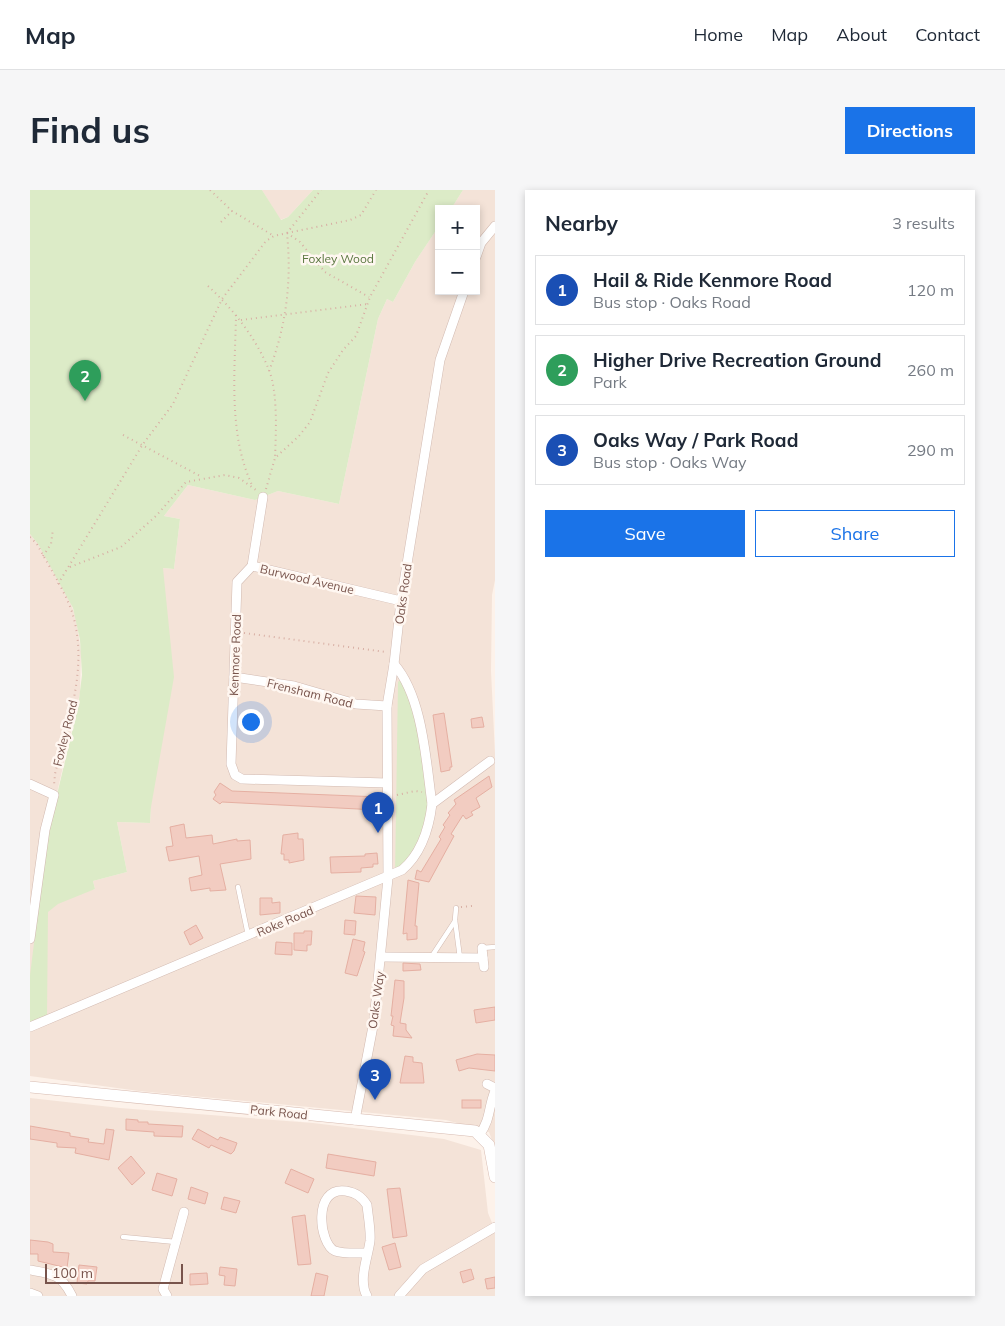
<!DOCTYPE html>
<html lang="en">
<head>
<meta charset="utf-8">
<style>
  body { margin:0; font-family:Mulish,sans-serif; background:#f6f6f7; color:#1f2937 }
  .controls { position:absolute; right:15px; top:15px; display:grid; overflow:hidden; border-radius:0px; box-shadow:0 2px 8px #0003 }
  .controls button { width:45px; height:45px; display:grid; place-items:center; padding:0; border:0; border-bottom:1px solid #e0e1e3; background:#fff; color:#1f2937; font:25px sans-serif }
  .scale { position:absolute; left:15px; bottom:12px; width:138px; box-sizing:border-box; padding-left:5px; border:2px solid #78544c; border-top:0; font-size:14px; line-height:18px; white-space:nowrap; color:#78544c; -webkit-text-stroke:4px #fff7f1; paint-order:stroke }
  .you { position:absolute; left:220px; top:531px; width:18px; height:18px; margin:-12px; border:4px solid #fff; border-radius:50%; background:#1a73e8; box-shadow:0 0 0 8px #1a73e833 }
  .badge { display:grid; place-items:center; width:32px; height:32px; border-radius:50%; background:#1a73e8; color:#fff; font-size:16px; font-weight:700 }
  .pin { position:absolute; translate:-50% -41px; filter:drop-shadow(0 1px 2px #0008) }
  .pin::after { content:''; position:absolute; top:26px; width:18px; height:15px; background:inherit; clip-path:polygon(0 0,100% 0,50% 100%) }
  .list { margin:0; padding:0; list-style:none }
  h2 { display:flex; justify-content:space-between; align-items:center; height:65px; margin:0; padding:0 20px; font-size:21px }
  h2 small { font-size:16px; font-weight:400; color:#747a83 }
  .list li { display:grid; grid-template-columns:32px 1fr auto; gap:15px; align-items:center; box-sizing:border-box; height:70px; margin:0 10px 10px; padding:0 10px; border:1px solid #e0e1e3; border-radius:0px }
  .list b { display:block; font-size:19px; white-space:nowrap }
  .list p { margin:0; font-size:16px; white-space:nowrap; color:#747a83 }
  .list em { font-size:16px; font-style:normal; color:#747a83 }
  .actions { display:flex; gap:10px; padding:15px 20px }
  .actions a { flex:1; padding:11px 0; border:1px solid #1a73e8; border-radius:0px; text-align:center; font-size:18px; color:#1a73e8 }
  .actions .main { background:#1a73e8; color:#fff }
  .map { position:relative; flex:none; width:465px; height:1106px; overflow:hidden; border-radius:0px }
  header { display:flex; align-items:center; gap:30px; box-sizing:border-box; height:70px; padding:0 25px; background:#fff; border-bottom:1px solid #e0e1e3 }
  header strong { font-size:24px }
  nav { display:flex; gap:28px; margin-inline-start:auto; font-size:18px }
  .intro { display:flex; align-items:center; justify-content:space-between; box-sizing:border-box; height:120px; padding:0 30px }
  h1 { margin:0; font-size:35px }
  .button { padding:12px 22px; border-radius:0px; background:#1a73e8; color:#fff; font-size:18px; font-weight:700 }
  main { display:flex; gap:30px; padding:0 30px }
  aside { flex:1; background:#fff; border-radius:0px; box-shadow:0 2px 8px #0003 }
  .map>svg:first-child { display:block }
  .residential { fill:#f4e3d8 }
  .green { fill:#dcebc7 }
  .building { fill:#f2ccc1; stroke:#e5afa2 }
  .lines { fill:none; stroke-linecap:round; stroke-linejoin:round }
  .lane-casing { stroke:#d2bab1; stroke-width:5.5 }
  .street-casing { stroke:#d2bab1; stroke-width:10 }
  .secondary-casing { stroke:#d7bbb1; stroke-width:12 }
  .path { stroke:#d8afa4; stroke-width:2; stroke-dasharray:1 4; stroke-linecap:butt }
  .lane { stroke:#fff; stroke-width:4.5 }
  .street { stroke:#fff; stroke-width:9 }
  .secondary { stroke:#fff; stroke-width:11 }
  .labels { text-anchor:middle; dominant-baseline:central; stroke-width:5; stroke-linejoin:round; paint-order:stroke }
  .park-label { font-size:12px; fill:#5b7841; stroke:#fff7f1 }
  .street-label { font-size:12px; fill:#78544c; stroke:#fff7f1 }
</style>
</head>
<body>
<header>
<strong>Map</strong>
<nav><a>Home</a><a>Map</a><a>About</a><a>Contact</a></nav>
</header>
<div class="intro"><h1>Find us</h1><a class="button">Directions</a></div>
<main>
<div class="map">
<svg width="465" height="1106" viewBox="0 0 465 1106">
  <rect width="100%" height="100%" fill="#fdf2ea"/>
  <g class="residential">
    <path d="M232 0H283L258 27 250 30Z"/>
    <path d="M433 0H465V390L462 405 461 481 465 564V958L459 942 416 930 109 901 0 886V344L8 354 39 408 46 428 51 461 50 503 18 642 10 713 65 699 63 691 97 682 87 632 120 633 133 378 144 379 150 329 134 326 158 295 225 310 248 301 309 314 348 129 357 109 363 112 385 72 409 36V101H446V19H421Z"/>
    <path d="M0 908 90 918 283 933 414 949 451 960 458 1023 465 1040V1106H0Z"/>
  </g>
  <g class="green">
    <path d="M0 0H232L251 30 258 27 283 0H433L421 19H409V36L385 72 363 112 357 109 348 129 309 314 248 301 225 310 158 295 134 326 150 329 144 379 133 378 144 487 121 617 120 633 87 632 97 682 63 691 65 699 28 714 18 722 17 827 0 835V785L18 642 48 517 52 485 50 450 43 418 8 354 0 344Z"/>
    <path d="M375 486 390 536 402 614 383 670 365 684 368 492Z"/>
  </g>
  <g class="building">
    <path d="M414 523 422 577H420V580L411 582 403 525Z"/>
    <path d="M452 527 454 537 442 538 441 529Z"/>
    <path d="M459 586 462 597 446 608 450 617 441 622 443 625 436 629 433 625 421 644 424 646 399 692 385 689 387 680 391 682 411 649 409 647 415 637 413 635 420 625 418 623 426 614 424 610Z"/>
    <path d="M190 593 202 601 350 607V624H342V620L328 619 192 612 190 614 183 609 186 605 184 602Z"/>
    <path d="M154 634 156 648 182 645 183 654 207 649V651L220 650 221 669 190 674 196 700 180 701V698L161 701 159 688 172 685 169 666 139 671 136 657 143 656 140 637Z"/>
    <path d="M268 643V649H273L274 670 259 673V670H254V664H251L253 645Z"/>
    <path d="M347 663 348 674H343V677L331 678V682L301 683 300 667 335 666V664Z"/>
    <path d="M378 690 389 693 385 736H387V749L377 750V743L373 744Z"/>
    <path d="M326 706 346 707 345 725 324 723Z"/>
    <path d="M230 708H242V713L250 712V723L230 725Z"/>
    <path d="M315 730 326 731 325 745 314 744Z"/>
    <path d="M166 735 173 748 160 755 154 742Z"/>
    <path d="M274 741H282L281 755H277V761L264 760V743H274Z"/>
    <path d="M323 749 335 752 333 761 335 762 327 786 315 783Z"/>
    <path d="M246 752 262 753V765L245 764Z"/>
    <path d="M373 773 390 774 391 780 373 781Z"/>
    <path d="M365 790 374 791V808L370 833 376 834V840L382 848 363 846 364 836 361 835 363 826H361Z"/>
    <path d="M465 817V830L446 833 444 820Z"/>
    <path d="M447 864 465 865V881L439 878 429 881 426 870Z"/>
    <path d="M375 866 383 867V872L392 873 394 893H370Z"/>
    <rect x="432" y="910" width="19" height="8"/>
    <path d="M96 929 108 930V932H118V934L153 936 152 947 124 946V942L96 940Z"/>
    <path d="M0 936 40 943V946L59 949 58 952 74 954 76 939 84 940 79 970 45 963 46 958 27 957V953L0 949Z"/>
    <path d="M168 939 188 950 190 947 207 953 204 961 201 964 181 955 179 958 162 949Z"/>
    <path d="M298 964 346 972 344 986 296 978Z"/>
    <path d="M101 966 115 983 102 995 88 978Z"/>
    <path d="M261 979 284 989 278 1003 255 993Z"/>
    <path d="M127 983 147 989 142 1006 122 1000Z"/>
    <path d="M161 997 178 1003 175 1014 158 1009Z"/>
    <path d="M370 998 377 1046 363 1048 357 999Z"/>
    <path d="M194 1007 210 1011 206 1023 191 1019Z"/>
    <path d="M275 1025 281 1074 268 1075 262 1027Z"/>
    <path d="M0 1050 18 1052 23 1054V1062L39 1063 37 1078 8 1071V1064H0Z"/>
    <path d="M365 1053 371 1077 359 1080 352 1057Z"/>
    <path d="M49 1075 67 1077 65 1091H58L57 1094 47 1093Z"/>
    <path d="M190 1077 207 1079 205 1096 194 1095 195 1086 189 1085Z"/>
    <path d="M441 1079 444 1089 433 1093 430 1082Z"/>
    <path d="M177 1083 178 1094 160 1095V1084Z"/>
    <path d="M286 1083 298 1086 294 1106H281Z"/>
    <path d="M465 1087V1098L457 1099 455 1089Z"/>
  </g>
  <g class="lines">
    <g class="lane-casing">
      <g id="lane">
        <path d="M208 697 218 745"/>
        <path d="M426 718 425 730 430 768"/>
        <path d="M452 758 465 757"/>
        <path d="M402 766 425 731"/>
        <path d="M93 1047 146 1052"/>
      </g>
    </g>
    <g class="street-casing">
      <g id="street">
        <path d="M446 67 451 53 465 36"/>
        <path d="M233 307 222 376 371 411"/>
        <path d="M222 376 207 392 201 574 205 585 212 589 357 593"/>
        <path d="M364 474C393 507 396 572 402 614"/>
        <path d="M204 487 264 496 326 514 357 516"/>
        <path d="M0 594 24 605 15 640 0 749"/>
        <path d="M452 758 454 777"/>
        <path d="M351 767 453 768"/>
        <path d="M0 837 372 680C391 664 399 639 402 614L460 571"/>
        <path d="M457 894 465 898"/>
        <path d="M325 930 344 831 358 688 357 516 364 474 371 411 410 170 434 101"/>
        <path d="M450 944C461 928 458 918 465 901"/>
        <path d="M336 1063C327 1063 314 1064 305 1061 289 1054 282 996 316 1001 326 1003 331 1006 337 1015 338 1026 341 1040 340 1051 338 1067 328 1090 337 1106"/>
        <path d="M0 1080C23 1084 31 1084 42 1106"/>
        <path d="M0 1103 8 1106"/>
        <path d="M137 1106 133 1099 154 1022"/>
        <path d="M369 1106 393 1079 465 1037"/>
      </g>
    </g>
    <g class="secondary-casing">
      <path id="secondary" d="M0 897 445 941 459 955 465 987"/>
    </g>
    <g class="path">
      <path d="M180 0 202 21 244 46"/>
      <path d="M191 32 202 21"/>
      <path d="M257 43 270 52 295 82 339 107"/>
      <path d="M257 43 320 30 331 25 346 0"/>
      <path d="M178 96C203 119 226 148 239 180 248 203 246 243 245 267"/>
      <path d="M206 125C205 181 198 244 222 295"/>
      <path d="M211 130 338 114"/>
      <path d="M239 181C256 137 262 91 257 44"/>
      <path d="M93 245 172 287"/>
      <path d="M236 299 245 268 269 246 280 232 298 183 313 160 326 146 340 107 399 0"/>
      <path d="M0 347 7 354C18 375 32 396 41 419 60 474 38 531 25 584L24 595"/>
      <path d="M13 366 21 354 23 339"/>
      <path d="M40 377 91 357 126 326 156 292 195 285 209 288 226 300"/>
      <path d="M28 394 113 254 143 214 192 109 236 51 244 46 257 43 291 0"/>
      <path d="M214 443 356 462"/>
      <path d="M367 605 385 601 392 602"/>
      <path d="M431 717 442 716"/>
    </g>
    <use href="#lane" class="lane"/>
    <use href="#street" class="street"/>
    <use href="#secondary" class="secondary"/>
  </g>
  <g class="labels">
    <g class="park-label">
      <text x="308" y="68">Foxley Wood</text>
    </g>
    <g class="street-label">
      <text transform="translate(277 389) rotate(13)">Burwood Avenue</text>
      <text transform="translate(373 404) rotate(-82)">Oaks Road</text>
      <text transform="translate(205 465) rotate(-88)">Kenmore Road</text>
      <text transform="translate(280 503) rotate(14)">Frensham Road</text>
      <text transform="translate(35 543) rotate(-76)">Foxley Road</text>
      <text transform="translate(255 731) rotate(-23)">Roke Road</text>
      <text transform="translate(346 810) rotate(-82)">Oaks Way</text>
      <text transform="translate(249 922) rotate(6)">Park Road</text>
    </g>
  </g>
</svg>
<div class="controls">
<button>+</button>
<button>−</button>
</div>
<div class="scale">100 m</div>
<div class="you"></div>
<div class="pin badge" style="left:348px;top:643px;background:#1a4fb4">1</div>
<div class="pin badge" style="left:55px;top:211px;background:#2e9e5b">2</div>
<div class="pin badge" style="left:345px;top:910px;background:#1a4fb4">3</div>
</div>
<aside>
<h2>Nearby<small>3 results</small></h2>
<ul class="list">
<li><span class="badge" style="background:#1a4fb4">1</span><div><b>Hail &amp; Ride Kenmore Road</b><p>Bus stop · Oaks Road</p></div><em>120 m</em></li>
<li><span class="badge" style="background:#2e9e5b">2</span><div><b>Higher Drive Recreation Ground</b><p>Park</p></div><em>260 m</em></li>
<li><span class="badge" style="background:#1a4fb4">3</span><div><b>Oaks Way / Park Road</b><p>Bus stop · Oaks Way</p></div><em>290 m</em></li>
</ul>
<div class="actions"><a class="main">Save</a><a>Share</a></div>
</aside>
</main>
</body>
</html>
